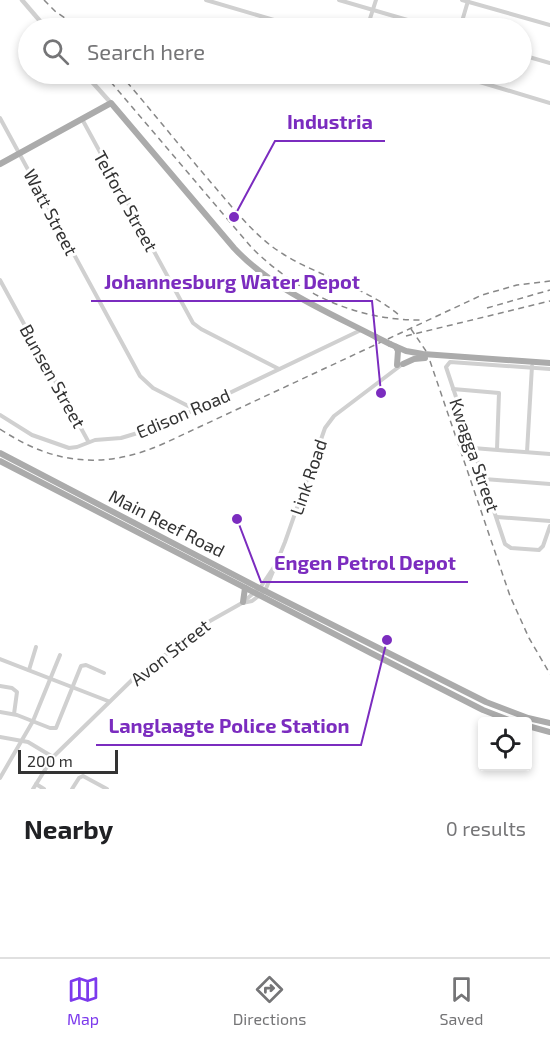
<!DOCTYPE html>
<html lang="en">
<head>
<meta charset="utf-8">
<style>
  body { margin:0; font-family:"Exo 2",sans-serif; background:#f6f6f6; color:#202124 }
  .controls { position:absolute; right:18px; bottom:18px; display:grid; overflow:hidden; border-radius:6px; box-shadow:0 3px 9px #0003 }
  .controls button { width:54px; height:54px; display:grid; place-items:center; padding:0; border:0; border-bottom:2px solid #e0e0e0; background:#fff; color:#202124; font:30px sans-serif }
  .scale { position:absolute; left:18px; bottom:15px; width:100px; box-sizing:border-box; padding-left:6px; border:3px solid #333; border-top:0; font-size:16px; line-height:21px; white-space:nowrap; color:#333; -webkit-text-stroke:4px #fff; paint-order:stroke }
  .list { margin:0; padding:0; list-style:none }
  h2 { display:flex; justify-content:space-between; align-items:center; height:78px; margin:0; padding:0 24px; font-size:26px }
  h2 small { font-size:20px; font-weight:400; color:#757577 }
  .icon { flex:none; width:33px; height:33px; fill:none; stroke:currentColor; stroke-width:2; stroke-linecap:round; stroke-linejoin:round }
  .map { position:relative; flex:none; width:550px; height:789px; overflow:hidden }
  .search { position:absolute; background:#fff; box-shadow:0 3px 9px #0003; left:18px; right:18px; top:18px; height:66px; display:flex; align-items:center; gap:15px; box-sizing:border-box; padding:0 21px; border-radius:33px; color:#757577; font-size:22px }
  .sheet { height:168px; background:#fff }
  nav { display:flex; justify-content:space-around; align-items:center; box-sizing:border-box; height:84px; border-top:2px solid #e0e0e0; background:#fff; font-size:16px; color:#757577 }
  nav a { display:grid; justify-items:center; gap:3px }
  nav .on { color:#7c3aed }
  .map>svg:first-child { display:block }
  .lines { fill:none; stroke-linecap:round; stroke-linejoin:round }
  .minor { stroke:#d0d0d0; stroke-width:4 }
  .tertiary { stroke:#d0d0d0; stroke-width:4.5 }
  .primary { stroke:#ababab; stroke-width:6 }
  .rail { stroke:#888; stroke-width:1.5; stroke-dasharray:6 4.5; stroke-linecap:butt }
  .primary-bridge { stroke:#ababab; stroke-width:6 }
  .labels { text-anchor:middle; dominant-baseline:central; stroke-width:6; stroke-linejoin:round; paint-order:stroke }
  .street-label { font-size:18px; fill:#333; stroke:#fff }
  .leader { fill:none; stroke:#7b2cbf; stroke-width:2 }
  .callout-dot { fill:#7b2cbf; stroke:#fff; stroke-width:2 }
  .callout-label { font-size:20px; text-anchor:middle; font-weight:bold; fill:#7b2cbf; stroke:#fff; stroke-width:6; stroke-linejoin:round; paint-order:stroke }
</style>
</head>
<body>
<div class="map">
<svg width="550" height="789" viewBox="0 0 550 789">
  <rect width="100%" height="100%" fill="#fff"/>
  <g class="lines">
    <g class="minor">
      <path d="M206 0 301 28"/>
      <path d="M339 0 435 28"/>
      <path d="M462 0 550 25"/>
      <path d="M367 28 376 0"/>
      <path d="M460 28 468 1"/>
      <path d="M522 55 550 63"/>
      <path d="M453 74 550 103"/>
      <path d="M0 118 140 376 153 388 194 409"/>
      <path d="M82 119 193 323 201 329 279 369"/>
      <path d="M0 280 88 441"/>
      <path d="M550 369 450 362 446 367 505 544 511 548 539 550 543 546 550 526"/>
      <path d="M453 389 499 393 497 449"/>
      <path d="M0 415 32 435 69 448 77 447 95 440 121 438 151 429 194 410 361 330"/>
      <path d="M473 448 550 454"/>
      <path d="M527 452 532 366"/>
      <path d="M484 479 550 484"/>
      <path d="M497 517 550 521"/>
      <path d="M244 601 260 588 274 567"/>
      <path d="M0 659 108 701"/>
      <path d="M29 670 36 647"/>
      <path d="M0 686 12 688 17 692 14 714"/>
      <path d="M0 712 17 715 50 728H56L81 666 86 665 104 673"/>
      <path d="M0 737 28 742 53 757"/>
      <path d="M0 778 33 721 60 655"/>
      <path d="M36 784 44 789"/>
      <path d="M33 789 53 757 133 679 210 621 242 603 252 601 265 591 285 542 325 428 334 416 400 366"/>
      <path d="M72 789 79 778 83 776 107 789"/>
    </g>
    <g class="tertiary">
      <path d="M22 0 46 28"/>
      <path d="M85 74 111 103"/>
    </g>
    <g class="primary">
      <path d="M0 164 111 103 234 248C272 289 326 311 376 337"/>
      <path d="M390 344 406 351 423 354 550 363"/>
      <path d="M396 347 398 351 397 365"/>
      <path d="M403 364 414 359 425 358"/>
      <path d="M0 453 261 589 486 702 528 718 550 723"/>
      <path d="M0 461 371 653 483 710 514 722"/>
      <path d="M243 602 245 588"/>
      <path d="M528 726 550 732"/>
    </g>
    <g class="rail">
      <path d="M44 0 56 12 80 28"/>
      <path d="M104 74 252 248C299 294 357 321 423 320"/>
      <path d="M120 74C152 111 182 149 214 186 233 208 251 231 274 248 313 276 362 284 399 315"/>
      <path d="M487 308 550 290"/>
      <path d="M411 329 426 351"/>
      <path d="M406 336 550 301"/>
      <path d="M430 361 510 596 529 638 550 674"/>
      <path d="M0 429C54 465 105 470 165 443L482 295 517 285 550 281"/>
    </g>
    <path class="primary-bridge" d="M376 337 390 344"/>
  </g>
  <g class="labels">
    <g class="street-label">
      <text transform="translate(126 201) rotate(61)">Telford Street</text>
      <text transform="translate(51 212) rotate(62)">Watt Street</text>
      <text transform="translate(53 376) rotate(61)">Bunsen Street</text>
      <text transform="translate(183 413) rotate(-23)">Edison Road</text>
      <text transform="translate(475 455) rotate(71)">Kwagga Street</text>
      <text transform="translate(308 477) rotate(-71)">Link Road</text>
      <text transform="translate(167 523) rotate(27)">Main Reef Road</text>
      <text transform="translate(170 652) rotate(-38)">Avon Street</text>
    </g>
  </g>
  <path class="leader" d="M234 217L275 141H385M381 393L372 301H91M237 519L261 582H468M387 640L361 745H96"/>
  <g class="callout-dot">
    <circle cx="234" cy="217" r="6"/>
    <circle cx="381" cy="393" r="6"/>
    <circle cx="237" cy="519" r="6"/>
    <circle cx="387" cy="640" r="6"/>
  </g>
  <g class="callout-label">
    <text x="330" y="129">Industria</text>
    <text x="232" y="289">Johannesburg Water Depot</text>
    <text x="365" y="570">Engen Petrol Depot</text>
    <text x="229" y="733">Langlaagte Police Station</text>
  </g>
</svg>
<div class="controls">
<button><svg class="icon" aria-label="locate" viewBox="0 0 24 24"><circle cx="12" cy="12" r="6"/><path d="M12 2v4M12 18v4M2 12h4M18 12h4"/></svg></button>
</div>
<div class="scale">200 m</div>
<div class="search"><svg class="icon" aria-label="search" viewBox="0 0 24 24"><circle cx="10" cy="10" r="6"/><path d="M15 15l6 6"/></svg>Search here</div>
</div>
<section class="sheet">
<h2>Nearby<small>0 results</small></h2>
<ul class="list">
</ul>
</section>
<nav>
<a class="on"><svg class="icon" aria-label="map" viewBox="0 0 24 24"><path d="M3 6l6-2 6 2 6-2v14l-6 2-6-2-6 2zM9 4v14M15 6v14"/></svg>Map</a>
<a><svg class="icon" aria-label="directions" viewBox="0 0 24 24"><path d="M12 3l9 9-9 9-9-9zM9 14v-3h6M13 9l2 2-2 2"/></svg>Directions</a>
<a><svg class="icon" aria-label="saved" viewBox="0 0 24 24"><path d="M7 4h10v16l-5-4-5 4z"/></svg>Saved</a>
</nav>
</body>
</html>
